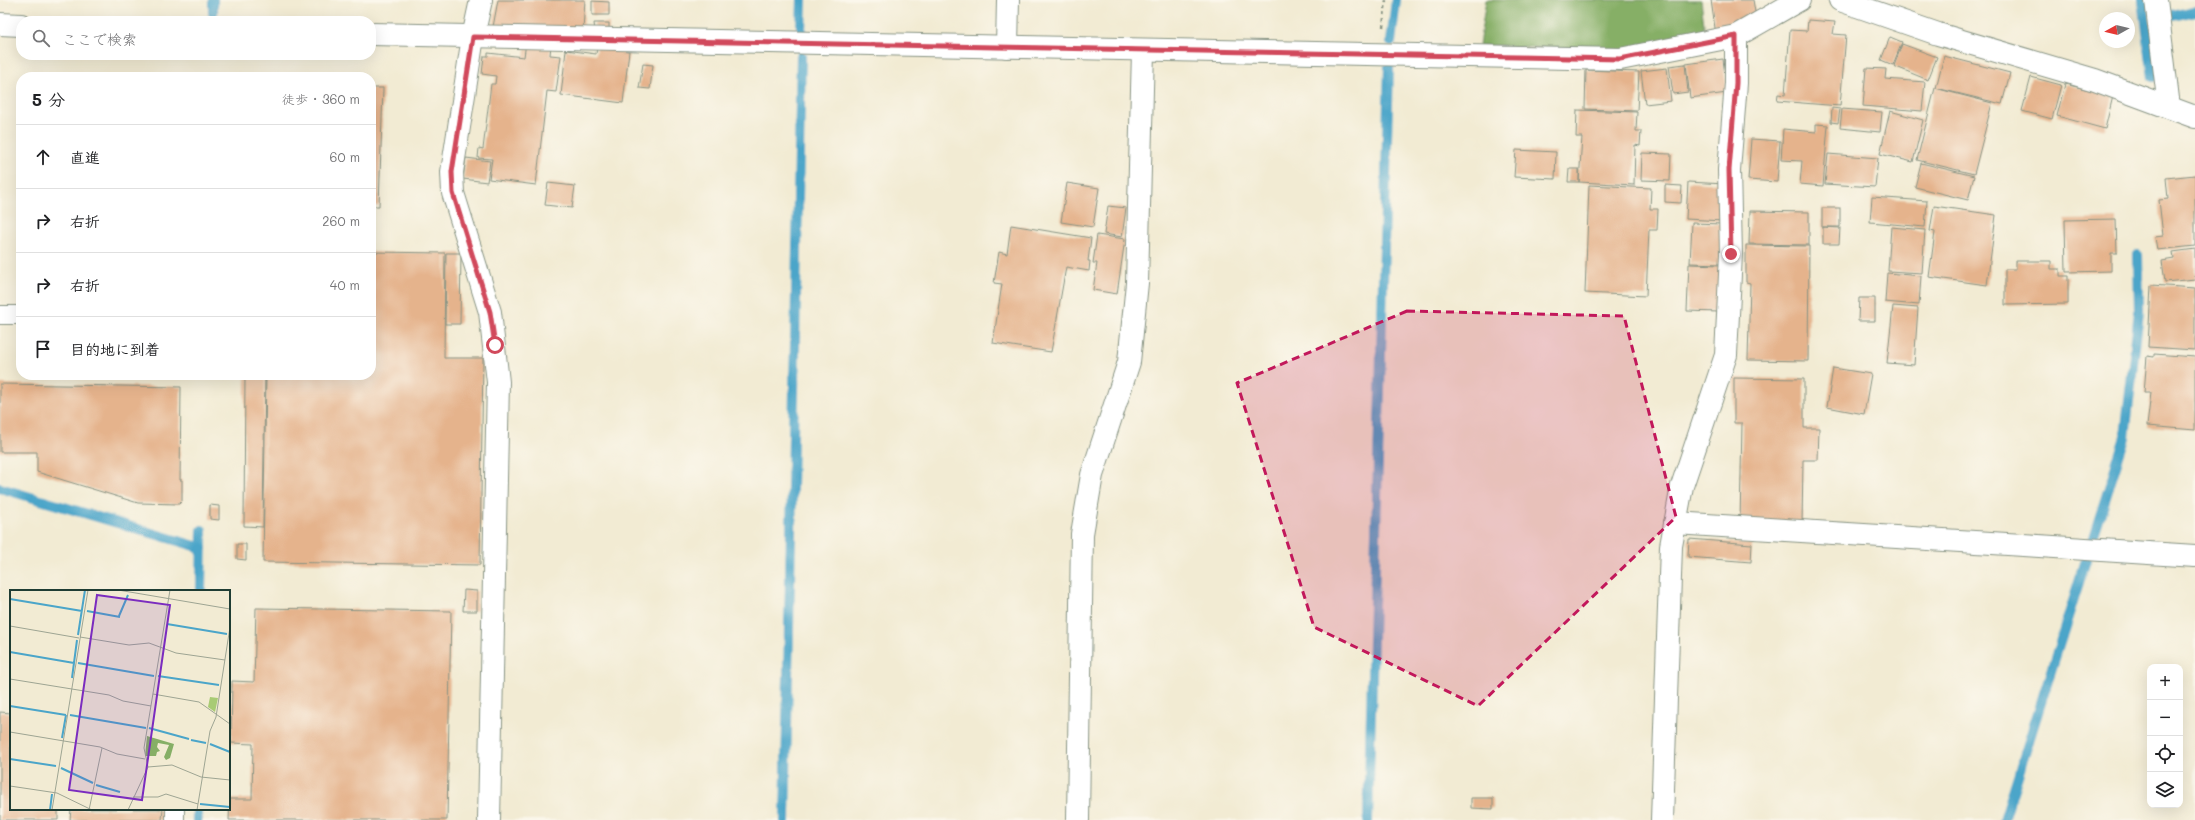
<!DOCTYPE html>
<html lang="ja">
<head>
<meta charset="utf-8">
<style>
  body { margin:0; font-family:Mali,"Klee One",sans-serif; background:#f6f6f6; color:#202124 }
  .controls { position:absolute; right:12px; bottom:12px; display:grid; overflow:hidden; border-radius:8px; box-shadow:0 4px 16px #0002 }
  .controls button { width:36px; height:36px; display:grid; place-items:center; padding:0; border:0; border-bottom:1px solid #e0e0e0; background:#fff; color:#202124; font:20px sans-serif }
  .compass { position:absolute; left:2099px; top:12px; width:36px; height:36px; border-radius:50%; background:#fff; box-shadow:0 4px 16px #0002; rotate:262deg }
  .stop { position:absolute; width:12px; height:12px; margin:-9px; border:3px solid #d1495b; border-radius:50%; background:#fff }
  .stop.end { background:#d1495b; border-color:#fff; box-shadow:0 1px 4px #0008 }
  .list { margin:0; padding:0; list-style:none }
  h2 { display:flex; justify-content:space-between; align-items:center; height:52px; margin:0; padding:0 16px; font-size:17px }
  h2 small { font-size:13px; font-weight:400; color:#757577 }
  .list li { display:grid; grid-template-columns:26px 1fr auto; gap:12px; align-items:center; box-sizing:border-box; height:64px; padding:0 16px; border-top:1px solid #e0e0e0 }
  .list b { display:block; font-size:15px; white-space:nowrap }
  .list em { font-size:13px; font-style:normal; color:#757577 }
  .icon { flex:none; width:22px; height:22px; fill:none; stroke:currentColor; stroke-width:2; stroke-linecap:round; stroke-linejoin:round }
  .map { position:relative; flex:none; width:2195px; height:820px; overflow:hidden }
  .search { position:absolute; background:#fff; box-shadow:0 4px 16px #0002; left:16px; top:16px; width:360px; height:44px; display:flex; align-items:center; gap:10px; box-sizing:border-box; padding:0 14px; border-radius:16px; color:#757577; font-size:15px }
  .panel { position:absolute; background:#fff; box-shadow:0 4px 16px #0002; left:16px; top:72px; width:360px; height:308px; border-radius:16px }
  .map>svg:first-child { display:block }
  .forest { fill:#86af66; stroke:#52764d }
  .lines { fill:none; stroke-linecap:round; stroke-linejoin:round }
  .stream { stroke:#4ba5c9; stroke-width:10 }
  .building { fill:#e5b38c }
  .lane-casing { stroke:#889484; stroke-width:20 }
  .street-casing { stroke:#889484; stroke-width:24 }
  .path { stroke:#889484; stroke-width:2.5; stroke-dasharray:3 3; stroke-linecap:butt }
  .lane { stroke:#fff; stroke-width:18 }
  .street { stroke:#fff; stroke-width:22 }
  .route { stroke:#d1495b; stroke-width:5 }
  .marked { fill:#c2185b; fill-opacity:0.2; stroke:#c2185b; stroke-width:3; stroke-dasharray:8 5; stroke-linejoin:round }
  .inset-river { fill:none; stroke:#4ba5c9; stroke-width:2 }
  .inset-road { fill:none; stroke:#9ea593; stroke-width:1 }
  .view { fill:#7b2cbf; fill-opacity:0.15; stroke:#7b2cbf; stroke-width:2 }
  .inset-edge { fill:none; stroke:#1f3d34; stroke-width:2 }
</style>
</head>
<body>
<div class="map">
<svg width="2195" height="820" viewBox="0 0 2195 820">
  <rect width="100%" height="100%" fill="#fbf7ec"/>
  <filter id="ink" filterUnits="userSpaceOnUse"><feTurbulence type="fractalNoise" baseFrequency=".025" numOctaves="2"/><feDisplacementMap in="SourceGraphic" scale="8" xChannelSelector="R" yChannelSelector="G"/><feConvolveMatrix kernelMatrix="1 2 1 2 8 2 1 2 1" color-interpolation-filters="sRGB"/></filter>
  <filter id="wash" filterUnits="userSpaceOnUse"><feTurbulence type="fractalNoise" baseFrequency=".012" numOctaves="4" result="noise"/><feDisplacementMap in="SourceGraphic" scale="16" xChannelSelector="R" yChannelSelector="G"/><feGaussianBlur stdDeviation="0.9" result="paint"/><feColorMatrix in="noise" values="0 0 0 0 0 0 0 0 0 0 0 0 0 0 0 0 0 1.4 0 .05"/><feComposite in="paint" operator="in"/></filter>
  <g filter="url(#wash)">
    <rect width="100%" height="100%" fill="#f2ebd3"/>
    <path class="forest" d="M1486 0H1701L1705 34 1621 51 1479 45Z"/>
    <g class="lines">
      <g class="stream">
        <path d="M2143 0 2153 77"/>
        <path d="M213 13V0"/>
        <path d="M2172 16 2195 11"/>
        <path d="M801 31 802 0"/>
        <path d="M1391 42 1396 0"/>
        <path d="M0 488 202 548"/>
        <path d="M2092 541 2125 437 2139 311 2138 255"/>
        <path d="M201 591 202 530"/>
        <path d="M197 820V809"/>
        <path d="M785 820 801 56"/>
        <path d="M1368 820 1389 67"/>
        <path d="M2004 820 2086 560"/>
      </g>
    </g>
    <g id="blocks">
      <g class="building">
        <path d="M498 0H585L583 30 493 27Z"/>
        <path d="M1711 0H1753L1756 18 1716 35Z"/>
        <path d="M592 1 609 2V15H592Z"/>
        <path d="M1808 20 1835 22 1833 34 1846 35 1840 106 1777 101 1778 94 1785 95 1790 30 1807 31Z"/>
        <path d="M594 23H609V31H595Z"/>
        <path d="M1890 37 1902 42 1893 65 1881 60Z"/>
        <path d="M526 42 551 45 550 55 561 56 556 92 547 91 536 185 489 179 492 159 478 158 479 148 483 149 491 84H495L496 76 482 74 484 56H488V53L524 57Z"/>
        <path d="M1902 44 1937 57 1928 80 1894 66Z"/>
        <path d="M597 47 629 51 623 103 561 95 566 50 596 54Z"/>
        <path d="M1944 56 2010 73 2002 104 1936 88Z"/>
        <path d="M1723 59 1727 93 1690 98 1686 64Z"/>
        <path d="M643 64 653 65 650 89 639 88Z"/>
        <path d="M1685 64 1688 92 1673 94 1669 66Z"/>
        <path d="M1667 68 1671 101 1645 104 1641 71Z"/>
        <path d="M1866 68 1886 69 1885 79 1925 82 1922 111 1863 106Z"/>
        <path d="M1586 70 1639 72 1637 111 1585 109Z"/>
        <path d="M2031 77 2061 85 2052 119 2022 111Z"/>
        <path d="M2065 84 2113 96 2105 129 2057 116Z"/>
        <path d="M371 88H383L379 206H371Z"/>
        <path d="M1935 88 1992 103 1974 174 1917 160Z"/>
        <path d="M1832 108 1840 109 1838 123 1831 122Z"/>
        <path d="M1842 109 1882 112 1880 132 1840 128Z"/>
        <path d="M1577 110 1637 112 1636 131H1641L1640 146 1635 145 1634 185 1579 182 1582 137H1576Z"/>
        <path d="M1890 111 1923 120 1913 162 1880 154Z"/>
        <path d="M1816 124 1828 125 1823 186 1800 184 1802 161 1781 160 1783 129 1816 132Z"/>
        <path d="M1751 139 1780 141 1777 182 1748 180Z"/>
        <path d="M1516 150 1556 152 1555 179 1514 177Z"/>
        <path d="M1642 153 1671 154 1670 181 1641 180Z"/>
        <path d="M1828 154 1878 158 1875 187 1825 184Z"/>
        <path d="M466 158 490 161 487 182 463 179Z"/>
        <path d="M1921 163 1974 176 1968 200 1915 187Z"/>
        <path d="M1569 169H1579V182H1568Z"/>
        <path d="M2195 175V246L2157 250 2155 237 2163 236 2159 200 2168 199 2166 178Z"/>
        <path d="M1688 182 1725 184 1723 221 1686 219Z"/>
        <path d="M548 183 575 186 572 208 545 205Z"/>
        <path d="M1067 183 1099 188 1093 227 1061 222Z"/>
        <path d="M1589 185 1651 188 1650 209H1658L1657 230H1649L1646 296 1585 293Z"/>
        <path d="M1665 185 1682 186 1681 203 1665 202Z"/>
        <path d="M1872 197 1927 201 1925 227 1870 222Z"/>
        <path d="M1108 206 1126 208 1122 237 1104 234Z"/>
        <path d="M1934 206 1996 215 1987 285 1929 277 1935 232 1930 231Z"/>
        <rect x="1822" y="208" width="18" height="19"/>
        <path d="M1750 211 1809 212V245L1749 244Z"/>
        <path d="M2116 219 2117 253H2111V271L2066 272 2065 220Z"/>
        <path d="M1692 223 1722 224 1721 264 1690 263Z"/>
        <path d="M1011 225 1091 238 1088 261H1090L1089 271 1066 267 1051 352 993 343 1002 284 994 283 999 252 1007 254Z"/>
        <path d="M1823 227 1840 228 1839 244H1823Z"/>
        <path d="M1891 227 1925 230 1922 273 1888 271Z"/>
        <path d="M1097 235 1125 239 1117 294 1093 290 1097 263H1093Z"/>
        <path d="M1746 245 1809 246 1808 361 1748 360 1750 283 1746 282Z"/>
        <path d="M2195 249V279L2165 282 2162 261 2174 259 2173 252Z"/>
        <path d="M371 252 445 253 444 358H483L480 565 263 562 266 375H371Z"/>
        <path d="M446 253H461L460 324H445Z"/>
        <path d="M2016 261H2051V269H2060V276H2068V304L2005 305V269H2016Z"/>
        <path d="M1689 264 1721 265 1719 312 1687 311Z"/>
        <path d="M1887 273 1921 276 1919 305 1885 302Z"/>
        <path d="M2151 285 2195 288V350L2148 347Z"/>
        <path d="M1859 298H1875V321H1858Z"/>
        <path d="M1893 306 1918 308 1914 365 1887 363Z"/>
        <path d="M2154 354 2195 357V430L2147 426 2151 393H2144L2147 356 2154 357Z"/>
        <path d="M1833 368 1871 374 1864 414 1827 407Z"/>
        <path d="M245 375H265L263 527 244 526Z"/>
        <path d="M1734 378 1804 379V428H1819L1818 460H1803L1802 525 1740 524 1742 423H1734Z"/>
        <path d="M0 384 181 387 180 480H182V501L179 504 138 503 37 472V452H0Z"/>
        <path d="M210 505 219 506V520L210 519Z"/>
        <path d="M1689 539 1752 544 1751 562 1688 557Z"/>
        <path d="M237 544H246V560L237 559Z"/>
        <path d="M464 590 477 591V611H463Z"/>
        <path d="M256 608 451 611 447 820H229L230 799H252L253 744 231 743 232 681 254 682Z"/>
        <path d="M0 712 11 713V809H58V820H0Z"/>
        <path d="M1471 798H1493V809L1471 808Z"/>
        <path d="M71 809H163L162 820H70Z"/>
      </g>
    </g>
  </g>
  <g filter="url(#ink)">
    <use href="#blocks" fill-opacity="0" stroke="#889484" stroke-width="1"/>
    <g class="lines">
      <g class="lane-casing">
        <g id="lane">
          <path d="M0 315H21"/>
          <path d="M175 809V820"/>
        </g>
      </g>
      <g class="street-casing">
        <g id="street">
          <path d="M481 0 473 37 452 172 453 193 490 312 498 382 489 820"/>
          <path d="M1840 0 1938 34 2095 80 2195 117"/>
          <path d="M2156 0 2169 107"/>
          <path d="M0 24 21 25"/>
          <path d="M371 34 1620 59 1736 36 1799 0"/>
          <path d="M1007 47 1008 0"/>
          <path d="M1675 523 2195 556"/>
          <path d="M1078 820 1082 534 1092 475 1129 362 1137 283 1143 51"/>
          <path d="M1662 820 1671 546 1682 486 1726 355 1731 254 1729 170 1736 83V36"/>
        </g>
      </g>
      <path class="path" d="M1383 27 1386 0"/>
      <use href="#lane" class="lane"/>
      <use href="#street" class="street"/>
    </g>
  </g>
  <g class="lines" filter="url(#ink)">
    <path class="route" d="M495 345 490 312 453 193 452 172 473 37 1620 59 1736 36V83L1729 170 1731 254"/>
  </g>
  <path class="marked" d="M1407 311 1624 316 1676 517 1478 706 1314 627 1237 383Z"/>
  <g transform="translate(10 590)">
    <rect width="220" height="220" fill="#f2ebd3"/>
    <path d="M200 107 208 108 205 122 198 117Z" fill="#a8cb74"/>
    <path d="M137 146 164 154 160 168 156 170 154 167 159 155 148 153 147 157 150 161 147 162 146 166H135Z" fill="#86af66"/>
    <path class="inset-river" d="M0 9 72 21M77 21 110 27M109 26 118 5M157 34 217 44M68 45 75 0M0 62 64 73M68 73 144 86M148 86 209 95M62 88 67 50M0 116 56 125M60 125 136 138M139 138 179 149M52 148 56 125M181 150 196 153M200 154 220 162M0 169 46 176M51 178 83 193M86 195 110 202M190 214 220 217M40 220 42 204"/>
    <path class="inset-road" d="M108 0 220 19M0 36 69 48M70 47 119 55 139 53 166 63 215 70M0 89 99 105 113 111 141 116M143 104 189 112 220 134M0 142 90 157 107 164 135 169M138 177 162 175 191 187 220 190M0 196 47 203 82 220M123 207H148L156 204 188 214M42 220 78 0M79 220 92 158M118 220 138 177 134 158 160 0M187 220 200 141 206 127 220 37"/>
    <path class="view" d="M87 5 160 15 132 210 59 200Z"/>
    <rect width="220" height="220" class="inset-edge"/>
  </g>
</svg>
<div class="controls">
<button>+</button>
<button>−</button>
<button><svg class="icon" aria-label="locate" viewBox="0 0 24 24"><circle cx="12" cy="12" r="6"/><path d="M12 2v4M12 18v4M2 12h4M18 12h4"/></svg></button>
<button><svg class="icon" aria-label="layers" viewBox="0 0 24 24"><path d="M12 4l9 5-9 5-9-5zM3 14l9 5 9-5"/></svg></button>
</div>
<svg class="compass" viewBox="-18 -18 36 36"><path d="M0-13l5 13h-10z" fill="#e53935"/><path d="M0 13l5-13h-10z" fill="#757577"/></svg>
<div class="stop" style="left:495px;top:345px"></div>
<div class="stop end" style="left:1731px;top:254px"></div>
<div class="search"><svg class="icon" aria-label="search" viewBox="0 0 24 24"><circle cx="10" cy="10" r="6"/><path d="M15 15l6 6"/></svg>ここで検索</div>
<section class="panel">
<h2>5 分<small>徒歩 · 360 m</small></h2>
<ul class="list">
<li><svg class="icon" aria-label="ahead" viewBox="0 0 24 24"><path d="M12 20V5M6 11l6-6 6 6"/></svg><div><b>直進</b></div><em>60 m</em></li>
<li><svg class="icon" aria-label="right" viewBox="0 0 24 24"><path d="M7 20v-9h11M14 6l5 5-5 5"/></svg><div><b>右折</b></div><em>260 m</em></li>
<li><svg class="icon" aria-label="right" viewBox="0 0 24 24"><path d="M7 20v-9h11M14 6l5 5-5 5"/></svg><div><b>右折</b></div><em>40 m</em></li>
<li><svg class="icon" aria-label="arrive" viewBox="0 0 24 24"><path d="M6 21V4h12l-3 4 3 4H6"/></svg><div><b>目的地に到着</b></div></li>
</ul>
</section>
</div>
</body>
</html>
